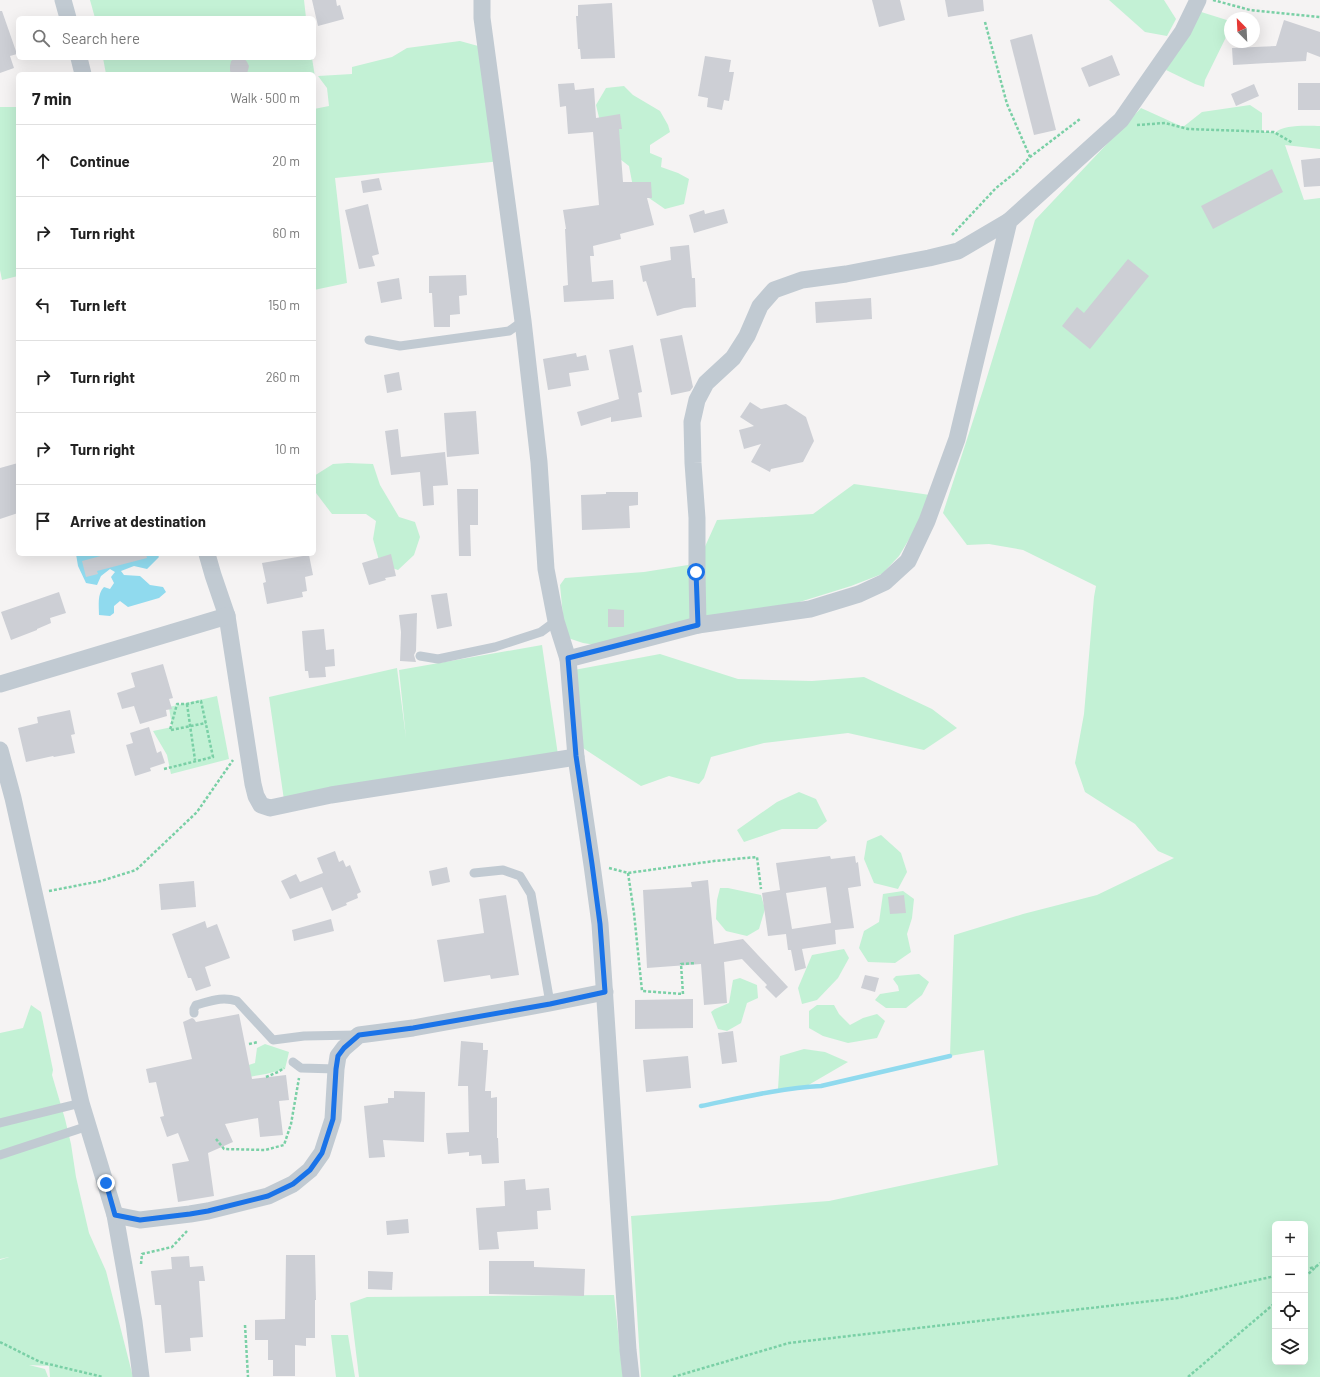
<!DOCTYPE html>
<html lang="en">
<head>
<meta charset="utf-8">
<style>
  body { margin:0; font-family:Barlow,sans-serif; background:#f2f2f2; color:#222 }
  .controls { position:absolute; right:12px; bottom:12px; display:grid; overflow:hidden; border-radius:6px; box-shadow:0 4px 16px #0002 }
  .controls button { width:36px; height:36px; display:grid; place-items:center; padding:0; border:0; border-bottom:1px solid #e0e0e0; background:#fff; color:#222; font:20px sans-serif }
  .compass { position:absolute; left:1224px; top:12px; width:36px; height:36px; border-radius:50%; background:#fff; box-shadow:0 4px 16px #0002; rotate:336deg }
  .stop { position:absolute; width:12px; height:12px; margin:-9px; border:3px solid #1a73e8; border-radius:50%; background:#fff }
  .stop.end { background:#1a73e8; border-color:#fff; box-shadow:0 1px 4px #0008 }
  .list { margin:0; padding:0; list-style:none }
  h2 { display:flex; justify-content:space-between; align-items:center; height:52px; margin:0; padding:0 16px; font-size:17px }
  h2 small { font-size:13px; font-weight:400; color:#767676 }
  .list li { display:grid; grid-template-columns:26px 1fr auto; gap:12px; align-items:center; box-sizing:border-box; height:72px; padding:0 16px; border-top:1px solid #e0e0e0 }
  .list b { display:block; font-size:15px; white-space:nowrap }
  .list em { font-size:13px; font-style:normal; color:#767676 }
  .icon { flex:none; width:22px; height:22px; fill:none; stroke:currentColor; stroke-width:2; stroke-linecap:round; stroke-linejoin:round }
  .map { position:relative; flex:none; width:1320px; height:1377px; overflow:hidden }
  .search { position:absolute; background:#fff; box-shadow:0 4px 16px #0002; left:16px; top:16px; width:300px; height:44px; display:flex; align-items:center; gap:10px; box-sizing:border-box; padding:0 14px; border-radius:6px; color:#767676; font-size:15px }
  .panel { position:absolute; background:#fff; box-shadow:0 4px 16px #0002; left:16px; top:72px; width:300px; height:484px; border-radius:6px }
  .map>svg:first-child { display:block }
  .green { fill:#c3f1d5; fill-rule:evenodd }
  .water { fill:#90daee }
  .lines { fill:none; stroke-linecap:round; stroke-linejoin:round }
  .stream { stroke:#90daee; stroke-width:4.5 }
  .building { fill:#cdcfd5; fill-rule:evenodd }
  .path { stroke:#7ad0a6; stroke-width:2.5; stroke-dasharray:3 2; stroke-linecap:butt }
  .service { stroke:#c1cad2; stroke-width:9 }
  .minor { stroke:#c1cad2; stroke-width:17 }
  .route { stroke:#1a73e8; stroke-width:5 }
</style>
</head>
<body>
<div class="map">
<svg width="1320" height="1377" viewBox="0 0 1320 1377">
  <rect width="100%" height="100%" fill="#f5f3f3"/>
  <g class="green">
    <path d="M90 0H304L306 18H95Z"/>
    <path d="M1109 0H1164L1176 19 1167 36 1145 32Z"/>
    <path d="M1198 11 1230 21V29L1205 80 1204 87 1195 84 1166 70Z"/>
    <path d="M460 41 489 49 501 161 335 178 347 283 314 290V109L329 106 327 88 318 76 352 74V67L392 57 407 48Z"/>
    <path d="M103 58H312L315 77 314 74H106Z"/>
    <path d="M624 86 633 95 660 111 668 125 670 132 650 145V153L662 158 661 167 678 173 689 179 684 204 665 209 633 187 629 166 616 156 603 134 596 105 606 88Z"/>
    <path d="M1250 105 1262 113V132H1274L1275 133C1283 124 1309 126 1320 126V149L1285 145 1304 200 1320 198V1377H641L631 1216 829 1201 998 1165 984 1050 950 1056 954 935 1023 914 1097 895 1174 858 1158 851 1135 824 1085 792 1075 763 1084 714 1094 597 1096 586 1023 550 989 544 967 545 943 513 983 390 1035 220 1141 108 1183 127 1202 112ZM1275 1224H1305V1362H1275Z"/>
    <path d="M0 107H18V276L2 280 0 270Z"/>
    <path d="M348 463 373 464 380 485 399 517 415 522 420 537 414 555 398 570 380 564 373 539 376 521 366 514H332L316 493 314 476 333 464Z"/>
    <path d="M854 484 930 495 914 531 899 556 882 574 851 586 777 609 596 645 583 643 568 638 564 627 560 585 565 578 644 572 688 565 703 551 717 520 813 514Z"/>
    <path d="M542 645 558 755 284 800 269 697 397 668 406 738 399 670Z"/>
    <path d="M660 654 738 679 812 681 864 677 932 709 957 728 924 750 848 733 764 743 711 757 704 778 699 784 669 776 641 786 583 748 574 670Z"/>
    <path d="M217 696 229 759 171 774 167 755 153 731 172 727 169 707Z"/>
    <path d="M799 792 816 799 827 821 817 829H782L744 842 737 830 777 802Z"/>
    <path d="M881 835 901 853 907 872 898 889 874 883 864 859 867 841Z"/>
    <path d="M720 888H728L761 895 765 909 759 929 747 936 726 931 716 919 717 900Z"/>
    <path d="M903 891 914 899 912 918 907 934 911 952 895 963 868 962 859 948 864 931 879 922 883 894Z"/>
    <path d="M844 949 849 958 838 978 817 1000 802 1004 798 988 812 955Z"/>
    <path d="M919 974 929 982 922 995 906 1008H886L875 1000 880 994 899 991 898 986 893 979 896 976Z"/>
    <path d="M740 978 757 985 758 998 747 1003 741 1023 727 1031 718 1029 711 1012 715 1009 729 1003 733 980Z"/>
    <path d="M31 1005 41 1012 53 1070 52 1075 65 1119 71 1144 76 1177 89 1233 106 1271 133 1377H50L49 1366 29 1365 45 1369 48 1377H0V1260L9 1257 0 1259V1033L23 1028Z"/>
    <path d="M817 1005H834L839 1014 850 1025 863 1018 877 1014 885 1021 877 1038 848 1043 823 1036 809 1028V1011Z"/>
    <path d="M265 1044 289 1052 285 1069 266 1074 215 1083 210 1077 255 1063 257 1048Z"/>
    <path d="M804 1049 825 1052 848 1062 805 1087 778 1089 780 1056Z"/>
    <path d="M614 1295 623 1377H359L350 1303 367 1297Z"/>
    <path d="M331 1335H348L355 1377H336Z"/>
  </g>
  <path class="water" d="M76 554H157L159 557 147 569 134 566 121 571 124 575 140 576 150 585 163 587 166 592 159 598 128 607 120 601 114 606V613L110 616 99 615C99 605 97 594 104 587L110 589 114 583 111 577 115 572 110 569 101 576 97 585 86 583 78 566Z"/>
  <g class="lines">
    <path class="stream" d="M701 1106C740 1098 781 1088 821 1086L950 1056"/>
  </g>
  <g class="building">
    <path d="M312 0H336L337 6 340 5 344 19 318 26Z"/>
    <path d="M872 0H900L905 20 879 27Z"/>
    <path d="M945 0H983L984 11 948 17Z"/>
    <path d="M612 3 615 58 581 59 580 49H578L576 16H578V5Z"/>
    <path d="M0 11H2L17 54 10 56 14 68 0 73Z"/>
    <path d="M1284 20 1320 32V57L1307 52 1306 61 1233 65 1232 48 1276 46Z"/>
    <path d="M1032 34 1056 130 1034 135 1010 40Z"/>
    <path d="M1112 55 1120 75 1089 87 1081 68Z"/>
    <path d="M705 56 731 60 729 72H734L729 101 724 100 722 110 707 107 708 98 698 96Z"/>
    <path d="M236 58H244L247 62 249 66 247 74H232L230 71V66L231 61Z"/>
    <path d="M574 83 575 90 594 88 596 118 620 114 622 129H619L623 182H651L652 198H647L654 225 620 234 621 239 593 246 594 256H590L592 282 613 280 614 299 564 302 563 286 568 285 565 229H566L563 210 599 205 593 132 568 134 566 106 560 107 558 84Z"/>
    <rect x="1298" y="83" width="22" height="27"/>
    <path d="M1254 84 1259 96 1236 106 1231 94Z"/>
    <path d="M1320 158V186L1304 187 1301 160Z"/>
    <path d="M1272 169 1283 192 1213 229 1201 206Z"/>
    <path d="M379 178 382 190 363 193 361 181Z"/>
    <path d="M368 204 379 254 372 256 375 266 359 269 345 210Z"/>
    <path d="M724 209 728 223 694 233 689 215 704 210 705 214Z"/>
    <path d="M689 245 692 278H695L696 307 684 308 657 316 646 281 643 282 640 266 671 260 670 247Z"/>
    <path d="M1128 259 1149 276 1090 349 1062 326 1077 307 1084 313Z"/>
    <path d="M466 275 467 295 459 296 460 314 450 315V327H434L432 293H429V276Z"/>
    <path d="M399 278 402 299 381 303 377 282Z"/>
    <path d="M871 298 872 319 816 323 815 302Z"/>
    <path d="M682 335 693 387 690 391 671 395 660 339Z"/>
    <path d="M633 345 642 392 638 393 642 417 611 422V417L581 426 577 412 619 399 609 350Z"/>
    <path d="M576 353 577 357 586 355 589 370 569 373 571 386 548 390 543 359Z"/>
    <path d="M399 372 402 390 387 393 384 375Z"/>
    <path d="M750 402 761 409 786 404 806 417 814 441 803 462 771 469 770 472 751 462 761 444 744 449 739 430 754 426 740 417Z"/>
    <path d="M476 411 479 454 447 457 444 413Z"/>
    <path d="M398 429 401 457 445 452 448 485 433 486 434 505 423 506 420 472 391 475 385 431Z"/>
    <path d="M18 463V513L0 519V468Z"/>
    <path d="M457 489H478V525H470L471 556H459Z"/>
    <path d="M606 492H638V505L629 506 630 528 582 530 581 495 606 494Z"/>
    <path d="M108 554H146L147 558 97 571 98 574 86 577 82 561Z"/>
    <path d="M391 554 396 576 385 578 386 580 369 585 362 563Z"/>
    <path d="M309 555 313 575 305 577 307 591 302 592 303 597 267 604 263 583 266 582 262 563Z"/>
    <path d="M59 592 66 613 50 618 51 623 37 629V630L11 640 1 612Z"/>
    <path d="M447 593 452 626 437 629 431 595Z"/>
    <path d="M608 609 624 610V627H608Z"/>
    <path d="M417 613 416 651 414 655 416 662 400 661 401 632 399 615Z"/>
    <path d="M324 629 326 650 334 649 335 666 325 667 326 677 309 678 308 671H305L302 631Z"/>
    <path d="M163 664 173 698 169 699 172 709 166 710 167 716 140 724 134 706 122 709 117 693 135 687 131 673Z"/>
    <path d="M70 710 75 734 71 735 75 753 54 757 53 756 26 762 18 728 38 723 37 717Z"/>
    <path d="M149 727 157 753 161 751 165 763 150 768 151 771 135 776 126 745 133 743 130 733Z"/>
    <path d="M335 851 339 862 343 860 346 867 350 865 361 892 357 894 358 898 346 903 347 905 332 911 322 887 290 899 281 881 296 874 300 882 323 873 317 858Z"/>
    <path d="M830 856 831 859 855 856 856 863 858 862 861 886 848 888 854 928 835 930 836 944 802 949 806 968 795 971 791 950H788L786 934 768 936 762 893 780 890 776 863ZM826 887 831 923 792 929 786 893Z"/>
    <path d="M447 867 450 882 432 886 429 871Z"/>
    <path d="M708 880 714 944 743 939 788 987 776 998 765 987 767 985 742 959 724 962 727 1003 704 1005 701 964 647 968 643 890 692 887 691 882Z"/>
    <path d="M194 881 196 907 161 910 159 884Z"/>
    <path d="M506 895 519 975 491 979 490 975 444 982 437 940 484 933 479 899Z"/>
    <path d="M904 895 906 913 890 914 888 897Z"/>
    <path d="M331 919 334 931 294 941 292 930Z"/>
    <path d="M205 921 207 928 217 924 230 958 205 967 211 986 196 991 191 978H188L172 934Z"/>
    <path d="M865 975 879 978 875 992 861 988Z"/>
    <path d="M693 999V1028L635 1029V1000Z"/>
    <path d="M239 1014 252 1079 286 1075 289 1100 279 1101 283 1135 260 1137 258 1118 225 1124 233 1142 208 1153 214 1196 178 1202 172 1164 189 1161 178 1133 167 1137 160 1117 164 1116 156 1082 149 1083 146 1069 192 1059 183 1022 192 1018 194 1019 196 1022Z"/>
    <path d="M733 1031 737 1062 722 1064 718 1033Z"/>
    <path d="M461 1041 483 1043V1050H488L485 1091H491V1098L497 1097V1138H498L499 1163 482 1164 481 1155 469 1156V1152L448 1154 446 1133 469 1132 468 1086H458Z"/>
    <path d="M688 1056 691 1088 646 1092 643 1060Z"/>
    <path d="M394 1091 425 1092 424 1142 383 1140 385 1157 369 1158 364 1106 388 1103V1098H394Z"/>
    <path d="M525 1179 526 1190 549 1188 551 1210 537 1211 538 1229 497 1232 499 1249 479 1250 476 1208 505 1206 504 1181Z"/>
    <path d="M408 1219 409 1233 387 1235 386 1221Z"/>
    <path d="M286 1255H315L316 1300H315V1338H306V1346L295 1345V1376H273V1360H268V1340H255V1320L285 1319Z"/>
    <path d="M189 1256 190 1267 203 1266 205 1281H199L203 1337 190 1338 191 1351 165 1353 161 1305H155L151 1271 172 1269 171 1257Z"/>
    <path d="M489 1261H534V1267L585 1269 584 1296 489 1294Z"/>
    <path d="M368 1271 393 1272 392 1290 368 1289Z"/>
  </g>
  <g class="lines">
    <g class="path">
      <path d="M1213 0 1250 10 1320 17"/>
      <path d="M985 22 1007 104 1030 157"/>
      <path d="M1137 125 1165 123 1188 129 1274 132 1293 143"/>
      <path d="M952 235 996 188 1016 172 1030 157 1080 119"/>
      <path d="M187 704 195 760"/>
      <path d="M171 730 206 723"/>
      <path d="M164 769 213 757 201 701 187 704H177L170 730"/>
      <path d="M609 868 628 873 714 861 757 857 761 889"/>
      <path d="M628 873 634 913 642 991 683 994 681 964 696 963"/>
      <path d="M49 891 101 881 136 870 197 812 233 760"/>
      <path d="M249 1044 258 1042"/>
      <path d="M266 1077 278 1072 284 1068"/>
      <path d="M216 1139 224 1149 265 1150 284 1145 291 1124 299 1078"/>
      <path d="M141 1264 142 1254 172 1247 187 1231"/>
      <path d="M1305 1269 1316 1267"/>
      <path d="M1305 1277 1320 1263"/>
      <path d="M245 1325 248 1377"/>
      <path d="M0 1342 40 1362 103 1377"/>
      <path d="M673 1377 789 1343 1177 1298 1275 1276"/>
      <path d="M1188 1377 1275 1303"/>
    </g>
    <g class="service">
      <path d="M369 340 400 346 509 331 523 321"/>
      <path d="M420 656 438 659 495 647 541 632 556 621"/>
      <path d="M474 873 503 870 520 876 531 894 550 1003"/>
      <path d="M194 1013V1009L196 1005C211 1001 222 996 237 1001L273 1040 304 1036 357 1035"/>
      <path d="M293 1062 301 1068 336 1069"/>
      <path d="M0 1123 81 1103"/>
      <path d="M0 1155 88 1126"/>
    </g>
    <g class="minor">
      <path d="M63 0 68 18"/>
      <path d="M482 0V18L523 321 539 462 546 569 556 621 568 659 576 757 592 865 600 924 628 1350 631 1377"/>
      <path d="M79 58 83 74"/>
      <path d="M207 554 213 575 227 616 253 784 256 796 261 805 270 808 331 795 576 757"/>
      <path d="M698 625 697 572V518L693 463 692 422 697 400 706 383 733 358 747 336 760 306 774 290 802 280 846 274 929 258 958 251 1009 221"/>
      <path d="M568 659 698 625 810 609 859 594 885 582 908 561 927 521 957 439 1009 221 1121 120 1183 31 1198 0"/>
      <path d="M0 684 227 616"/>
      <path d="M0 750 13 798 81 1103 115 1215 134 1322 141 1377"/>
      <path d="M115 1215 140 1220 190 1214 208 1211 268 1196 293 1184 310 1170 322 1153 333 1119 336 1069 338 1056 344 1048 359 1035 413 1028 550 1003 605 992"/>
    </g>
  </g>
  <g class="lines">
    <path class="route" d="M106 1183 115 1215 140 1220 190 1214 208 1211 268 1196 293 1184 310 1170 322 1153 333 1119 336 1069 338 1056 344 1048 359 1035 413 1028 550 1004 605 992 600 924 592 864 576 756 568 658 698 625 696 572"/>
  </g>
</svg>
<div class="controls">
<button>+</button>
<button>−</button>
<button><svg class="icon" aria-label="locate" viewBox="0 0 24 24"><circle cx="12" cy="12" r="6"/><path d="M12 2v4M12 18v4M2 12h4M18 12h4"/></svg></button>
<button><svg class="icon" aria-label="layers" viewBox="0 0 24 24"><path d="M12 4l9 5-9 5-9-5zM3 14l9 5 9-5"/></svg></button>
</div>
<svg class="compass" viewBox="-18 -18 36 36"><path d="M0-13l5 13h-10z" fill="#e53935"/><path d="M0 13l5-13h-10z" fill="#767676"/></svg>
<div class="stop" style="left:696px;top:572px"></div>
<div class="stop end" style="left:106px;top:1183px"></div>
<div class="search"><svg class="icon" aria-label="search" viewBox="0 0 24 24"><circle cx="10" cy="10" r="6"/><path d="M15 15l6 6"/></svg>Search here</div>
<section class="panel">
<h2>7 min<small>Walk · 500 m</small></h2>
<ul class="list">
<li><svg class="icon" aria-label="ahead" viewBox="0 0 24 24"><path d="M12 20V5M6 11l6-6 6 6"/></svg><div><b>Continue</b></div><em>20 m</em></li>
<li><svg class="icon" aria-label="right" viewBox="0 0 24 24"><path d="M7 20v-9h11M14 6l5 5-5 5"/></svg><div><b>Turn right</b></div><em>60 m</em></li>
<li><svg class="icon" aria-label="left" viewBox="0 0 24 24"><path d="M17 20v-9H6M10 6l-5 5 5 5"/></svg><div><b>Turn left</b></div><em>150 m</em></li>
<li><svg class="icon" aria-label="right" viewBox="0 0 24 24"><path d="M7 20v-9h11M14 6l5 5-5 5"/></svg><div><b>Turn right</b></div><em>260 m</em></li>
<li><svg class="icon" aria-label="right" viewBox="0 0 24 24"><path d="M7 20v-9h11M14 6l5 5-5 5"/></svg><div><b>Turn right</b></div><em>10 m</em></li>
<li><svg class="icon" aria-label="arrive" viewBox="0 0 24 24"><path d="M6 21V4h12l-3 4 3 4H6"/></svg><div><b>Arrive at destination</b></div></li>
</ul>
</section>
</div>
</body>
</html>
